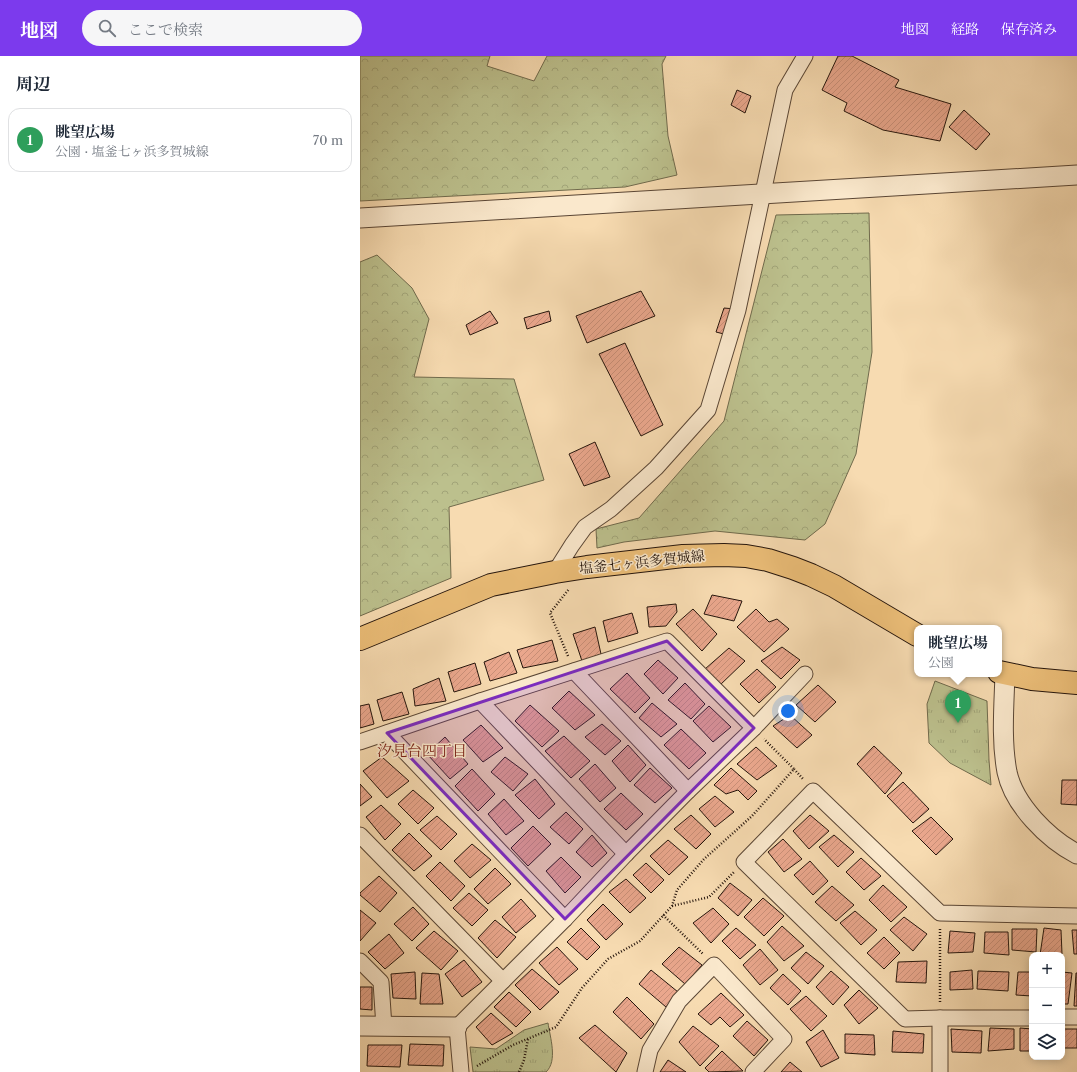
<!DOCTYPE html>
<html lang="ja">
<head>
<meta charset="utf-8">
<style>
  body { margin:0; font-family:"Libre Caslon Text","Noto Serif JP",serif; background:#f6f6f7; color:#1f2937 }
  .controls { position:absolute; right:12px; bottom:12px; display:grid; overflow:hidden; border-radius:8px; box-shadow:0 2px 10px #0003 }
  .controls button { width:36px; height:36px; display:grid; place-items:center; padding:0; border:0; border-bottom:1px solid #e0e1e3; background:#fff; color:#1f2937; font:20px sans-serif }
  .you { position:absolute; left:428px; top:655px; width:14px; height:14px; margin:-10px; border:3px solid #fff; border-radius:50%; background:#1a73e8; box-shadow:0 0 0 6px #1a73e833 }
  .badge { display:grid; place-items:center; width:26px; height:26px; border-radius:50%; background:#7c3aed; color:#fff; font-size:13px; font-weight:700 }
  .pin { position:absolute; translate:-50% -33px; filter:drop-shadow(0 1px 2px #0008) }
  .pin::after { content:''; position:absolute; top:21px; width:14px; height:12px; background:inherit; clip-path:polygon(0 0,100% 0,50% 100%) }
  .popup { position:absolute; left:554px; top:569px; width:88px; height:52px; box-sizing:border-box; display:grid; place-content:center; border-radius:8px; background:#fff; filter:drop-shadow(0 1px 3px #0005); font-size:13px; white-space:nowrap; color:#747a83 }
  .popup b { font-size:15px; color:#1f2937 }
  .popup::after { content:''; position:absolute; left:50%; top:100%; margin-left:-8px; border:8px solid transparent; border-top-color:#fff }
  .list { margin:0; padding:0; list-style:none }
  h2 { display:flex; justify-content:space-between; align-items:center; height:52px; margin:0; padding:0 16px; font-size:17px }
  h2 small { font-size:13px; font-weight:400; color:#747a83 }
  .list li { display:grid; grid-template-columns:26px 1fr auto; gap:12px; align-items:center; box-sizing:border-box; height:64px; margin:0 8px 8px; padding:0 8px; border:1px solid #e0e1e3; border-radius:12px }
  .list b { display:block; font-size:15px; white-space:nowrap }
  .list p { margin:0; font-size:13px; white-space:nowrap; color:#747a83 }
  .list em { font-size:13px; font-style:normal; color:#747a83 }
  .icon { flex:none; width:22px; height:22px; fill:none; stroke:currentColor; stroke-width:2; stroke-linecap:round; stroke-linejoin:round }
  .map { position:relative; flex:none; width:717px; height:1016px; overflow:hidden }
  header { display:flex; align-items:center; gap:24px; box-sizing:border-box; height:56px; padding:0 20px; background:#7c3aed; color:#fff }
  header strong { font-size:19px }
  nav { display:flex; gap:22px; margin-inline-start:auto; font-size:14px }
  .search { width:280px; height:36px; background:#f6f6f7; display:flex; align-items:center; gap:10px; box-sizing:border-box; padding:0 14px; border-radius:22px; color:#747a83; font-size:15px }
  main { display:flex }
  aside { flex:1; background:#fff }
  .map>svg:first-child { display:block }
  .forest { fill:url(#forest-crowns); stroke:#706a4c }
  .park { fill:url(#park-tufts); stroke:#706a4c }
  .building { fill:url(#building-hatch); stroke:#25150c }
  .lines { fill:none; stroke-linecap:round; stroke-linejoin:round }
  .minor-casing { stroke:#5a4635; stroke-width:17 }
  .tertiary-casing { stroke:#5a4635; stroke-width:21 }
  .primary-casing { stroke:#25150c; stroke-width:24 }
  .path { stroke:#25150c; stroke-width:2.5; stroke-dasharray:1 2; stroke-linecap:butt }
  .minor { stroke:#fae8cc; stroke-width:15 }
  .tertiary { stroke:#fae8cc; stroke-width:19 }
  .primary { stroke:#ecbe78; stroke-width:22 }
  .marked { fill:#7b2cbf; fill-opacity:0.2; stroke:#7b2cbf; stroke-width:3; stroke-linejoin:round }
  .labels { text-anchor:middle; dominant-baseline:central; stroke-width:3; stroke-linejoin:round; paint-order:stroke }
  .street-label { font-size:14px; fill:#25150c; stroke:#fae8cc }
  .neighbourhood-label { font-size:15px; fill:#7a1f14; stroke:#fae8cc }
</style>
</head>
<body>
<header>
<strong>地図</strong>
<div class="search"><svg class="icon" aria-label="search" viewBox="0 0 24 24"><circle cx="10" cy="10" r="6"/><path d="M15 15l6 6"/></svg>ここで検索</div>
<nav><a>地図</a><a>経路</a><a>保存済み</a></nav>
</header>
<main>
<aside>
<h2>周辺<small></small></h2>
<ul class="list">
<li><span class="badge" style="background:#2e9e5b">1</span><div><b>眺望広場</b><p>公園 · 塩釜七ヶ浜多賀城線</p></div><em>70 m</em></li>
</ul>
</aside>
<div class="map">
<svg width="717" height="1016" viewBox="0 0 717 1016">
  <defs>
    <pattern id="forest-crowns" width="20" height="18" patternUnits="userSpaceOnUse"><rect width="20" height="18" fill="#bcc08d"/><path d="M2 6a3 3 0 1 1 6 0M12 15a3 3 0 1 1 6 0" fill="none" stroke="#a1a478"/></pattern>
    <pattern id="park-tufts" width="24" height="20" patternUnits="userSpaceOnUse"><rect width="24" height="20" fill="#bcc08d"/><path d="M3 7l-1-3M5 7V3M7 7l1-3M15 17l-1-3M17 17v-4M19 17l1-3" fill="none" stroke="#a1a478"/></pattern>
    <pattern id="building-hatch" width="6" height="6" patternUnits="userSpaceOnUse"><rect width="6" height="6" fill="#eaa78d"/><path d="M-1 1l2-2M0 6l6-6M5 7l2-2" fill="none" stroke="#c98f78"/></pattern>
  </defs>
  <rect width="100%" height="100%" fill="#f7dbb1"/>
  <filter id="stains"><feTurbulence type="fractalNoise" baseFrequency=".005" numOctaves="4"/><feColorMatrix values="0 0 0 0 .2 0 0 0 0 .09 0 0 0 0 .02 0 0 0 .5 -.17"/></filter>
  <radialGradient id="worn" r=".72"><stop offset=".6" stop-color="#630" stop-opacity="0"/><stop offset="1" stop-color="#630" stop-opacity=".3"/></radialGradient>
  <g class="forest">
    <path d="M0 0H130L127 10 174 25 187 0H306L302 8 308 80 317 119 265 131 0 145Z"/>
    <path d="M509 157 512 296 496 398 465 468 445 484 355 475 264 486 237 492 236 473 279 462 364 365 416 159Z"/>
    <path d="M17 199 52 232 69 263 54 321 154 323 184 424 89 451 91 522 0 560V206Z"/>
  </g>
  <g class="park">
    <path d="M575 625 627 645 629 704 631 729 590 707 569 687 567 648Z"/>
    <path d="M188 967C190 981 198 1005 186 1016H113L110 991 136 993 164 974Z"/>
  </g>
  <g class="building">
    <path d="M478 0H492L539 24 535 31 591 48 580 85 523 74 484 55 487 47 462 34Z"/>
    <path d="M377 34 391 40 385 57 371 49Z"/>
    <path d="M604 54 630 78 616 94 589 71Z"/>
    <path d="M281 235 295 260 227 287 216 260Z"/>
    <path d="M364 252 375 253 368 279 356 276Z"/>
    <path d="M130 255 138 267 110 279 106 269Z"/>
    <path d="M189 255 191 265 167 273 164 262Z"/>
    <path d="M265 287 303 369 281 380 239 298Z"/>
    <path d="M235 386 250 421 224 430 209 398Z"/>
    <path d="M352 539 382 545 374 565 344 558Z"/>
    <path d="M316 548 317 556 306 570 289 571 287 551Z"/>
    <path d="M333 553 357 578 342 595 316 568Z"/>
    <path d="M396 553 409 566 417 563 429 573 404 596 377 571Z"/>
    <path d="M272 557 278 577 248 586 243 565Z"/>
    <path d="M235 571 241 598 222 605 213 578Z"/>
    <path d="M192 584 198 605 163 612 157 594Z"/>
    <path d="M422 591 440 604 421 623 401 605Z"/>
    <path d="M369 592 385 605 359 630 345 613Z"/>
    <path d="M149 596 157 617 130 625 124 606Z"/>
    <path d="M298 604 318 622 303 638 284 618Z"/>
    <path d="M115 607 121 628 94 636 88 616Z"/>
    <path d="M397 613 416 631 399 647 380 628Z"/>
    <path d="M267 617 290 642 275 657 250 633Z"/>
    <path d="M79 622 86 645 55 650 53 633Z"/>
    <path d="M325 627 345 648 331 663 308 644Z"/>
    <path d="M458 629 476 646 455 666 436 649Z"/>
    <path d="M209 635 235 659 215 674 192 652Z"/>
    <path d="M42 636 49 658 23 665 17 644Z"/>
    <path d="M292 647 317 668 301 681 279 662Z"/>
    <path d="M9 648 14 668 0 672V650Z"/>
    <path d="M170 649 199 675 182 691 155 665Z"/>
    <path d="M349 650 371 671 353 686 333 665Z"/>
    <path d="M430 659 452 679 437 692 413 670Z"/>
    <path d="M242 668 261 685 245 699 225 681Z"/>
    <path d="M121 669 143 692 123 706 103 684Z"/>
    <path d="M321 673 346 697 329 713 304 689Z"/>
    <path d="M204 680 230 705 211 722 185 695Z"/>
    <path d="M85 681 108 708 90 723 67 698Z"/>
    <path d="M268 689 286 709 270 726 252 705Z"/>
    <path d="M514 690 542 717 525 738 497 708Z"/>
    <path d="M396 691 417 710 397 724 377 708Z"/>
    <path d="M22 701 49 725 27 742 3 715Z"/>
    <path d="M145 701 168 718 153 735 131 716Z"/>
    <path d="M235 708 256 732 240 746 219 723Z"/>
    <path d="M290 712 312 732 295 747 274 729Z"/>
    <path d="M371 712 397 735 388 744 378 734 366 738 354 729Z"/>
    <path d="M112 713 135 738 118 755 95 730Z"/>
    <path d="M175 723 195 748 179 763 155 739Z"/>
    <path d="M702 724H717V749L701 748Z"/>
    <path d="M543 726 569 753 553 767 527 740Z"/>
    <path d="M0 728 12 741 0 750Z"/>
    <path d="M53 734 74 752 58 768 38 748Z"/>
    <path d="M261 737 283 758 266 774 244 753Z"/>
    <path d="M355 740 374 756 355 771 339 753Z"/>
    <path d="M144 743 164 765 146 779 128 758Z"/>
    <path d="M21 749 41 768 25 784 6 761Z"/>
    <path d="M206 756 223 773 209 788 190 771Z"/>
    <path d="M331 759 351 778 336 793 314 773Z"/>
    <path d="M450 759 469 775 449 793 433 775Z"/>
    <path d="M77 760 97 778 81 794 60 774Z"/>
    <path d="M571 761 593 783 576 799 552 775Z"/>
    <path d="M173 770 191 788 168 810 151 792Z"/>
    <path d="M49 777 72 800 54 815 32 794Z"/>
    <path d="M232 779 247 797 232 811 216 796Z"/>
    <path d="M474 779 494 796 478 811 459 791Z"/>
    <path d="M423 783 442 803 424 816 408 796Z"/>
    <path d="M308 784 328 801 309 819 290 800Z"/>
    <path d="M112 788 131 804 110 822 94 805Z"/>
    <path d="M201 801 221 821 205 837 186 815Z"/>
    <path d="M501 802 521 820 504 834 486 816Z"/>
    <path d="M450 805 468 825 453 839 434 819Z"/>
    <path d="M80 806 105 830 91 845 66 820Z"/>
    <path d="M286 807 304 824 291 837 273 819Z"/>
    <path d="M135 812 151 828 128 848 114 833Z"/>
    <path d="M19 820 37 837 20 856 0 839V837Z"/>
    <path d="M266 823 286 842 270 857 249 836Z"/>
    <path d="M370 827 392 844 378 860 358 842Z"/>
    <path d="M523 829 547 851 531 866 509 844Z"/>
    <path d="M472 830 494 849 476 865 455 846Z"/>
    <path d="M109 837 128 854 112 870 93 852Z"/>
    <path d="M403 842 424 860 404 880 384 861Z"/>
    <path d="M161 843 176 860 156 877 142 861Z"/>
    <path d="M243 848 263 868 246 884 227 864Z"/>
    <path d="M53 851 69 868 52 885 34 868Z"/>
    <path d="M353 852 369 868 351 887 333 867Z"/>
    <path d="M0 854 16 867 0 885Z"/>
    <path d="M495 855 517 874 501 889 480 867Z"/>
    <path d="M544 861 567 878 553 895 530 874Z"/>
    <path d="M135 864 156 881 137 902 118 882Z"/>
    <path d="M422 870 444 890 424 905 407 886Z"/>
    <path d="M221 872 240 891 227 904 207 886Z"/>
    <path d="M376 872 396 889 380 903 362 885Z"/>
    <path d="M684 872 701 874 702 898 680 899Z"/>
    <path d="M652 873H677L676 896 652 894Z"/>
    <path d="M712 874H717V898H714Z"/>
    <path d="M74 875 98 895 81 914 56 892Z"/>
    <path d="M590 875 615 877 613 896 588 897Z"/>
    <path d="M625 876H648L649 899 624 897Z"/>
    <path d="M29 878 44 897 25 913 8 896Z"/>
    <path d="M524 881 540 897 524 913 507 897Z"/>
    <path d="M197 891 218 913 199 929 179 907Z"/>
    <path d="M319 891 342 909 325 928 302 908Z"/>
    <path d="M400 893 418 914 400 929 383 909Z"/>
    <path d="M446 896 464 910 448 928 431 912Z"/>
    <path d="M104 904 122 926 102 941 85 918Z"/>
    <path d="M567 905 566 927 536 926 538 906Z"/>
    <path d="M172 913 199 936 180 954 155 929Z"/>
    <path d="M291 914 318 936 306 951 279 928Z"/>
    <path d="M612 914 613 933 590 934V916Z"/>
    <path d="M471 915 489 931 473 949 456 931Z"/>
    <path d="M618 915 649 916 648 935 617 933Z"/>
    <path d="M55 916 56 943 33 942 31 918Z"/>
    <path d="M658 916H672V940L656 939Z"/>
    <path d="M702 916 712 917 708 948H702Z"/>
    <path d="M62 917 79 918 83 948H60Z"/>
    <path d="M716 917H717V950H714Z"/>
    <path d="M423 918 441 935 428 949 410 932Z"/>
    <path d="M0 931H12V954L0 953Z"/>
    <path d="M499 934 518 952 499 968 484 949Z"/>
    <path d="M149 936 171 956 156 971 134 951Z"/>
    <path d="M361 937 384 959 370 971 360 961 351 969 338 958Z"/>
    <path d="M446 940 467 960 451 975 430 953Z"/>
    <path d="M267 941 294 968 281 983 253 956Z"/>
    <path d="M131 957 153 977 132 989 116 971Z"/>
    <path d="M387 965 408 984 394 1000 373 980Z"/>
    <path d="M235 969 267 997 256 1016 219 982Z"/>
    <path d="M333 970 359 990 340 1010 319 986Z"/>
    <path d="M630 972 654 973V993L628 995Z"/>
    <path d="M660 972 672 973V995H660Z"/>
    <path d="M591 973 622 975 621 997 592 996Z"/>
    <rect x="702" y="973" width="15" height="19"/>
    <path d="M463 974 479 1002 461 1011 446 986Z"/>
    <path d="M533 975 564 978 563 997 532 996Z"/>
    <path d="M485 978 514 979 515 999 485 997Z"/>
    <path d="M50 988 84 989 83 1010 48 1009Z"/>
    <path d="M8 989H42L40 1011 7 1010Z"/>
    <path d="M362 995 383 1015 349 1016 345 1012Z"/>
    <path d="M308 1004 326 1016H300Z"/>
    <path d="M430 1006 442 1016H421Z"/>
  </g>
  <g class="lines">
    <g class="minor-casing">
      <g id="minor">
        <path d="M195 516 212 489 225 471 251 453 296 412 348 354 378 254 425 34 445 0"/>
        <path d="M214 615 328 735"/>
        <path d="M120 645 266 798"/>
        <path d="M27 677 205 863"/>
        <path d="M0 686 120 645 307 585 394 672"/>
        <path d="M0 779 143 925"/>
        <path d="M0 905 21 926 24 971"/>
        <path d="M702 961H717"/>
        <path d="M580 962 545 963 384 806 453 735 580 857 717 860"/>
        <path d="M101 1016 97 971 205 863 266 798 328 735 394 672 445 618"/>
        <path d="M285 1016 290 994 319 945 354 909 424 983 393 1016"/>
        <path d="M580 1016V962H672"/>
      </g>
    </g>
    <g class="tertiary-casing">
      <g id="tertiary">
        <path d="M0 162 717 119"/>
        <path d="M645 618C644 650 641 684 647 716 654 749 688 783 717 798"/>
        <path d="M0 970 97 971"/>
      </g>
    </g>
    <g class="primary-casing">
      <g id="primary">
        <path d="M0 583 131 529 195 516 227 511 323 500 364 499 386 500 408 504 433 512 451 519 474 530 557 579"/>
        <path d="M639 616 672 623 717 627"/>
      </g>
    </g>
    <g class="path">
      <path d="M208 600 190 557 209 533"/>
      <path d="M434 713 443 723"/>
      <path d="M312 850 349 841 374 816"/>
      <path d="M303 859 343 898"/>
      <path d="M580 946V873"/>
      <path d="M117 1010 153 989 196 971 222 932 248 903 280 885 312 850 317 834 344 803 392 760 434 713 404 683"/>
      <path d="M159 1016 164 1004 168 983"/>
    </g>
    <use href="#minor" class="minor"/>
    <use href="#tertiary" class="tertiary"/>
    <use href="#primary" class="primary"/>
  </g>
  <path class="marked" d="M307 585 394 672 205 863 27 677Z"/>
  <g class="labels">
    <g class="street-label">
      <text transform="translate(282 506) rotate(-6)">塩釜七ヶ浜多賀城線</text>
    </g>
    <g class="neighbourhood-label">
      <text x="62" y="694">汐見台四丁目</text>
    </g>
  </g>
  <rect width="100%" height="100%" filter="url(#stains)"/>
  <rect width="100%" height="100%" fill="url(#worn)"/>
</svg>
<div class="controls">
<button>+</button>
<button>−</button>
<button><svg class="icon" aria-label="layers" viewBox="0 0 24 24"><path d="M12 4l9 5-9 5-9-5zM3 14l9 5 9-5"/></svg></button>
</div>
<div class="you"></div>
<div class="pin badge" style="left:598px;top:667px;background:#2e9e5b">1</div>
<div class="popup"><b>眺望広場</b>公園</div>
</div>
</main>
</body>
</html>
